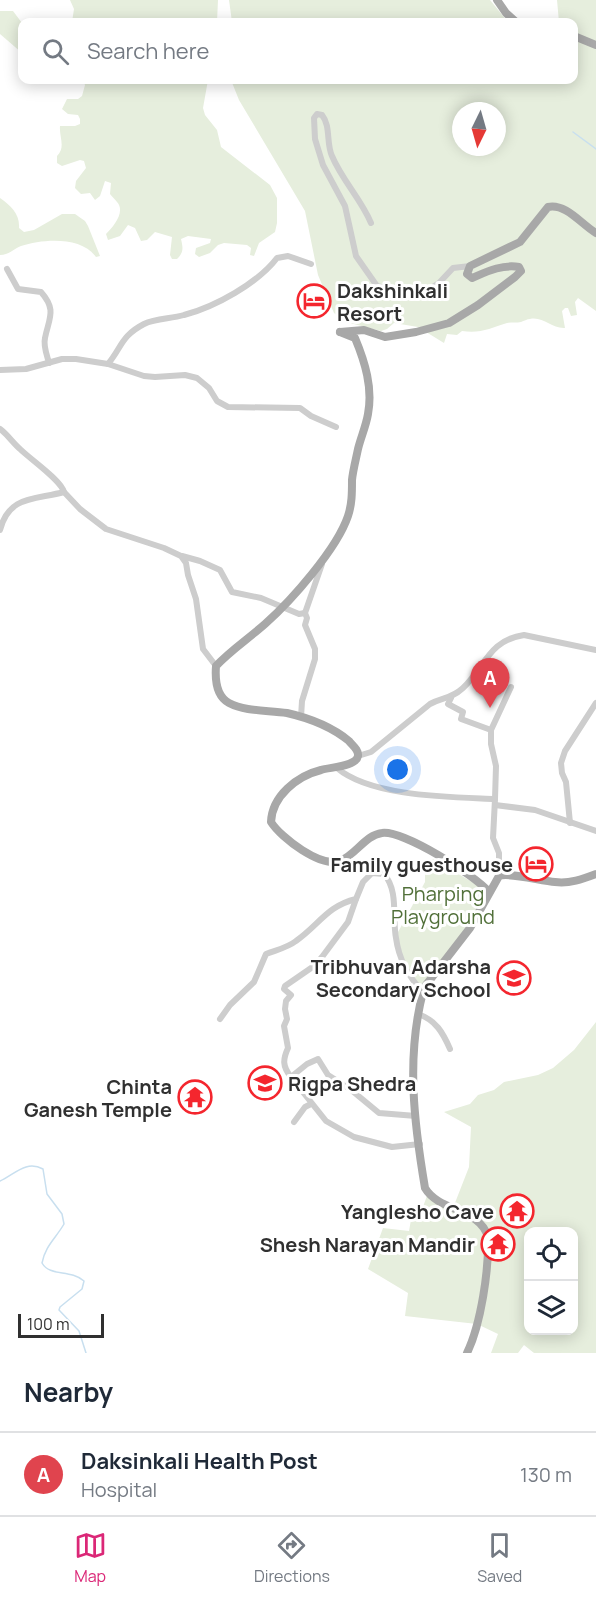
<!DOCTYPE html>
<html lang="en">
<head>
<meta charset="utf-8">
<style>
  body { margin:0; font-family:Manrope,sans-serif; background:#f6f6f7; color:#1f2937 }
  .controls { position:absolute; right:18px; bottom:18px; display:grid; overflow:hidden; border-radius:12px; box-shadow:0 3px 15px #0003 }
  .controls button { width:54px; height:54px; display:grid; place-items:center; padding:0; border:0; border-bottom:2px solid #e0e1e3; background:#fff; color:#1f2937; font:30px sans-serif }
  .compass { position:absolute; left:452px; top:102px; width:54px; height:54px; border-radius:50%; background:#fff; box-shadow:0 3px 15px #0003; rotate:185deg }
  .scale { position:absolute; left:18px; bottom:15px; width:86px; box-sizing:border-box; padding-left:6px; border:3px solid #303030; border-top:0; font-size:16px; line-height:21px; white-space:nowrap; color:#303030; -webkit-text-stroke:4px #fff; paint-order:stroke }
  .you { position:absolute; left:398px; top:770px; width:21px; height:21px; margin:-15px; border:4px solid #fff; border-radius:50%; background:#1a73e8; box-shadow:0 0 0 9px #1a73e833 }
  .badge { display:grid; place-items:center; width:39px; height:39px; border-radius:50%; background:#db2777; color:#fff; font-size:20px; font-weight:700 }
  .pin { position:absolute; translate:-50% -50px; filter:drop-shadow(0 2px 3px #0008) }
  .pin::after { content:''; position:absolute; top:32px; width:21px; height:18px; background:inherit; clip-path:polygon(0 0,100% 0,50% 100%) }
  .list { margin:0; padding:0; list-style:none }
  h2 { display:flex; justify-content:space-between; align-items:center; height:78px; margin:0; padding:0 24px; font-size:26px }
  h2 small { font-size:20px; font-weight:400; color:#747a83 }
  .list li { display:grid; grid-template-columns:39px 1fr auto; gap:18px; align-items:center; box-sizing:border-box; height:84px; padding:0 24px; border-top:2px solid #e0e1e3 }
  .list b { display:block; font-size:22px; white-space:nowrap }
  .list p { margin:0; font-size:20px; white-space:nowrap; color:#747a83 }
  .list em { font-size:20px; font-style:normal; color:#747a83 }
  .icon { flex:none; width:33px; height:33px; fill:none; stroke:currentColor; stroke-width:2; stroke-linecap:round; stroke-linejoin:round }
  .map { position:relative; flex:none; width:596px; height:1353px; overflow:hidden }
  .search { position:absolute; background:#fff; box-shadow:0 3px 15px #0003; left:18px; right:18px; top:18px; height:66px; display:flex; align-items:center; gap:15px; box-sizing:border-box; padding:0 21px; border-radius:12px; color:#747a83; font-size:22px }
  .sheet { height:162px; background:#fff }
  nav { display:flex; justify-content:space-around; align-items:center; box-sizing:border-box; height:84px; border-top:2px solid #e0e1e3; background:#fff; font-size:16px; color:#747a83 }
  nav a { display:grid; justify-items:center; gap:3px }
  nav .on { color:#db2777 }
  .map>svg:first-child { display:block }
  .green { fill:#e6eedd; fill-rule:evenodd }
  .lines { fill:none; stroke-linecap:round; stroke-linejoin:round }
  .stream { stroke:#c8dfef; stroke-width:1.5 }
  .minor { stroke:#cdcdcd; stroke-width:6 }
  .major { stroke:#a8a8a8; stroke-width:8 }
  .labels { text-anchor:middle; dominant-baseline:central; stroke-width:6; stroke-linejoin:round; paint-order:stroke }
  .poi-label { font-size:20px; font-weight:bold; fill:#303030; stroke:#fff; text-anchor:end }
  .park-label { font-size:20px; fill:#517039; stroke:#fff }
</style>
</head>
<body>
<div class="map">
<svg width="596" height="1353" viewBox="0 0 596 1353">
  <rect width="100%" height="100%" fill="#fff"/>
  <g class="green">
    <path d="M70 0H218L217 22H72L74 9Z"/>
    <path d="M229 0H490L508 22H232Z"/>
    <path d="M557 0H596V311L578 298 575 302 577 315 571 316 568 308H565L562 311 565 328C552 329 543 316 530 319 527 319 524 321 521 322 517 323 512 322 507 323 491 328 480 334 462 331L457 335 447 334 444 343 418 327 394 323 387 329 381 331 346 322 334 313 318 275 305 211 239 100 231 80H574V22H559ZM461 111H497V147H461Z"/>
    <path d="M0 11H13L22 23V53L0 34Z"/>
    <path d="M83 80H208L203 108 205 115 217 130 221 147 270 185 277 198V223L275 232 259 243 254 256 250 255 251 248 247 245 224 243 218 245 210 253 199 257 195 254 196 248 210 243 211 239 188 236 181 239C183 248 184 252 177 259H172L170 255 172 237 155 232 147 240 141 241 135 228 128 225 120 236 108 240 106 234C113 227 126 212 117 202 115 199 112 197 110 194L111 183 105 181 100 196 95 200 90 193 81 194 75 188 76 181 86 168 84 161 80 160 62 166 57 163V156C66 147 59 137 60 126H75L80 124V119L78 115 68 114 62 109 67 99H78L82 96 85 85Z"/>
    <path d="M0 198C11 206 20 214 19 228L24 232 34 230 62 214H75L85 221 88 226 100 256 96 257C81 236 43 239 21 246 13 249 9 255 0 255Z"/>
    <path d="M433 859 489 892 423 992 406 971 397 934 425 882V871Z"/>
    <path d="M596 1022V1353H534L524 1345 518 1353H491L498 1334 477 1324 405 1316 408 1293 368 1269 383 1228 409 1231 412 1214 420 1215 428 1193 453 1208 469 1167 471 1127 444 1112 470 1104 478 1095 494 1090 504 1082 538 1075 553 1068 574 1050ZM528 1232H574V1330H528Z"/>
  </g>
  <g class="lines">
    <g class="stream">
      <path d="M573 132 596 149"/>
      <path d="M0 1181C15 1174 26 1160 43 1169L47 1194 62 1214 64 1224C56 1238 45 1246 42 1263 50 1277 70 1269 84 1281L82 1289 60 1307 59 1310 79 1331 86 1353"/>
    </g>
    <g class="minor">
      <path d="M371 223C361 199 342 180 332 156 326 143 331 126 322 115L317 114 314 118 315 139 323 165 345 206 356 256 377 286 399 292H425L439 283 453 268 470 266"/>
      <path d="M7 269 18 289 41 292C57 310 49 318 45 338 43 346 47 355 49 363"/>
      <path d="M108 364 144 376 155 377 185 375 197 378 209 388 217 401 228 407 300 408 311 416 336 427"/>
      <path d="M0 370 26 369 62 359H76L108 364C122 347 121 336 144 324 156 318 171 319 184 315 215 307 258 283 277 258L288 256 311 264"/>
      <path d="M0 429C8 435 13 443 20 449 30 459 61 480 64 492L80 509 106 529 164 548 181 556 186 563 188 575 196 599 203 649 216 666"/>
      <path d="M0 530C9 495 35 500 64 492"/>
      <path d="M182 556 200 561 220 570 232 592 261 598 299 614 305 613"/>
      <path d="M451 698 448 704 463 712 461 719 491 730V744L496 766 495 799"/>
      <path d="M301 717 302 701 315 659V649L305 625 307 618 305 613 322 564"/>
      <path d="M491 730 511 687"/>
      <path d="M358 756 371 752 430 704C443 697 451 699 463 688 485 667 489 640 524 635L596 650"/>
      <path d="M337 768C371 797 451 797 495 799L493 838 499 853V876"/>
      <path d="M495 805 535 810 596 831"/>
      <path d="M570 823 566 782 562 773 561 763 565 751 596 703"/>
      <path d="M418 1014C436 1020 443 1033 450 1049"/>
      <path d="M220 1019 230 1005 254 982 266 954C276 950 287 948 296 941 319 925 327 906 356 899L363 882 372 873 384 874C399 891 392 918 396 938 399 960 408 976 423 992"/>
      <path d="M291 1077C282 1066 283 1059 288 1048L284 1026 287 1019 285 1009 286 1001 291 995 284 989 285 986 314 966 322 957 348 922 356 899"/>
      <path d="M416 1116 379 1113 350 1089 328 1075 318 1059 307 1064 291 1077 326 1121 354 1137 392 1147 420 1144"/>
      <path d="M294 1122 305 1107 311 1104"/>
    </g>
    <g class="major">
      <path d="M497 0 506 13 516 22"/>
      <path d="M574 36 596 45"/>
      <path d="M340 332 355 338C365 362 373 388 368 414 366 426 361 437 358 449 356 459 353 470 352 480 352 493 352 504 348 516 337 549 291 601 265 624 248 639 231 650 216 666 215 679 216 696 229 703 246 712 269 710 287 713 309 718 332 727 349 741 352 745 359 750 358 756 356 767 329 767 321 770 297 776 272 796 271 822 281 838 321 868 340 861 356 855 365 835 382 833 403 830 475 875 489 892"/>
      <path d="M340 332 364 330 385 337 416 332 449 323 478 305 515 277 521 271 519 267C502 264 486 272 472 278L467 274 470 266 520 242 548 207C566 203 582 225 596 233"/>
      <path d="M467 1353C481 1324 489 1270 488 1237 480 1208 439 1212 425 1188 414 1123 406 1057 423 992L426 985 470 928 499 876C509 872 541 881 555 882 569 884 583 879 596 874"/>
    </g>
  </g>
  <defs>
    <g id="hotel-ring" transform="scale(1.725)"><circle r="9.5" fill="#fff" stroke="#f4262e" stroke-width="1.5"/><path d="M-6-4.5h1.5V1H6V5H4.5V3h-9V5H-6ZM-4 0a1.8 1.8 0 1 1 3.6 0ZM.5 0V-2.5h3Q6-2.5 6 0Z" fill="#f4262e"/></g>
    <g id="school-ring" transform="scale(1.725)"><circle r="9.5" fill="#fff" stroke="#f4262e" stroke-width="1.5"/><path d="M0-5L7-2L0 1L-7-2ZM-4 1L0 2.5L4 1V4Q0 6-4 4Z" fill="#f4262e"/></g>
    <g id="university-ring" transform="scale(1.725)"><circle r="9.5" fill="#fff" stroke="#f4262e" stroke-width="1.5"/><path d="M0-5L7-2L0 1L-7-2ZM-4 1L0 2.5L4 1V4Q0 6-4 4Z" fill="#f4262e"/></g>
    <g id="temple-ring" transform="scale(1.725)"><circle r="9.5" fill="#fff" stroke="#f4262e" stroke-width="1.5"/><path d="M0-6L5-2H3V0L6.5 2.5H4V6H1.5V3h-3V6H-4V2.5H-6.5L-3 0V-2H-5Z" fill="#f4262e"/></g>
  </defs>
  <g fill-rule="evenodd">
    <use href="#hotel-ring" x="314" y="301"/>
    <use href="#hotel-ring" x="536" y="864"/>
    <use href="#school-ring" x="514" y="978"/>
    <use href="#university-ring" x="265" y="1083"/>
    <use href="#temple-ring" x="195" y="1097"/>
    <use href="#temple-ring" x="517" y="1211"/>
    <use href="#temple-ring" x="498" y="1244"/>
  </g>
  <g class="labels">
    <g class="poi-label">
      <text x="337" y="290" text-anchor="start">Dakshinkali<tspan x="337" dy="23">Resort</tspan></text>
      <text x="513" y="864">Family guesthouse</text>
      <text x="491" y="966">Tribhuvan Adarsha<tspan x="491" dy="23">Secondary School</tspan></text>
      <text x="288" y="1083" text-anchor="start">Rigpa Shedra</text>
      <text x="172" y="1086">Chinta<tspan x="172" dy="23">Ganesh Temple</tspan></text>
      <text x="494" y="1211">Yanglesho Cave</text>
      <text x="475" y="1244">Shesh Narayan Mandir</text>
    </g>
    <g class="park-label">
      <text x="443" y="893">Pharping<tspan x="443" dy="23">Playground</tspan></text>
    </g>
  </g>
</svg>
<div class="controls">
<button><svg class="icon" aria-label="locate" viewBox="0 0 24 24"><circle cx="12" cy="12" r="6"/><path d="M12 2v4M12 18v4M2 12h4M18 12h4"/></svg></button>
<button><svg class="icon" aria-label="layers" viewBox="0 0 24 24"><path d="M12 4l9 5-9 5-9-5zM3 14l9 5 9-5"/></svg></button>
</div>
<svg class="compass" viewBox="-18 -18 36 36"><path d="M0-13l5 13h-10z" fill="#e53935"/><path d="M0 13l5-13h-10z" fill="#747a83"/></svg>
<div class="scale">100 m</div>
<div class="you"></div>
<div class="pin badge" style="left:490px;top:708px;background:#e0444e">A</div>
<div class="search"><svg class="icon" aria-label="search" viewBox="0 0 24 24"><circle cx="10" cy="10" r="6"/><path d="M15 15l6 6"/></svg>Search here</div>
</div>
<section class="sheet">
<h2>Nearby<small></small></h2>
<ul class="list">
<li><span class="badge" style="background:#e0444e">A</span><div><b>Daksinkali Health Post</b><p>Hospital</p></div><em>130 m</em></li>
</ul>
</section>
<nav>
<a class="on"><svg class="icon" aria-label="map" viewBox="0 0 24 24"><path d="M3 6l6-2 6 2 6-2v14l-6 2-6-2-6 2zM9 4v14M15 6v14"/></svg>Map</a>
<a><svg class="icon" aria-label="directions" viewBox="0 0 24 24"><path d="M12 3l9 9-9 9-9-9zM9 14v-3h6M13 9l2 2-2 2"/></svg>Directions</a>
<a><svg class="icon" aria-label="saved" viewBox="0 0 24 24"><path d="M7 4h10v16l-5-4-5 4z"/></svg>Saved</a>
</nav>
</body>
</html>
